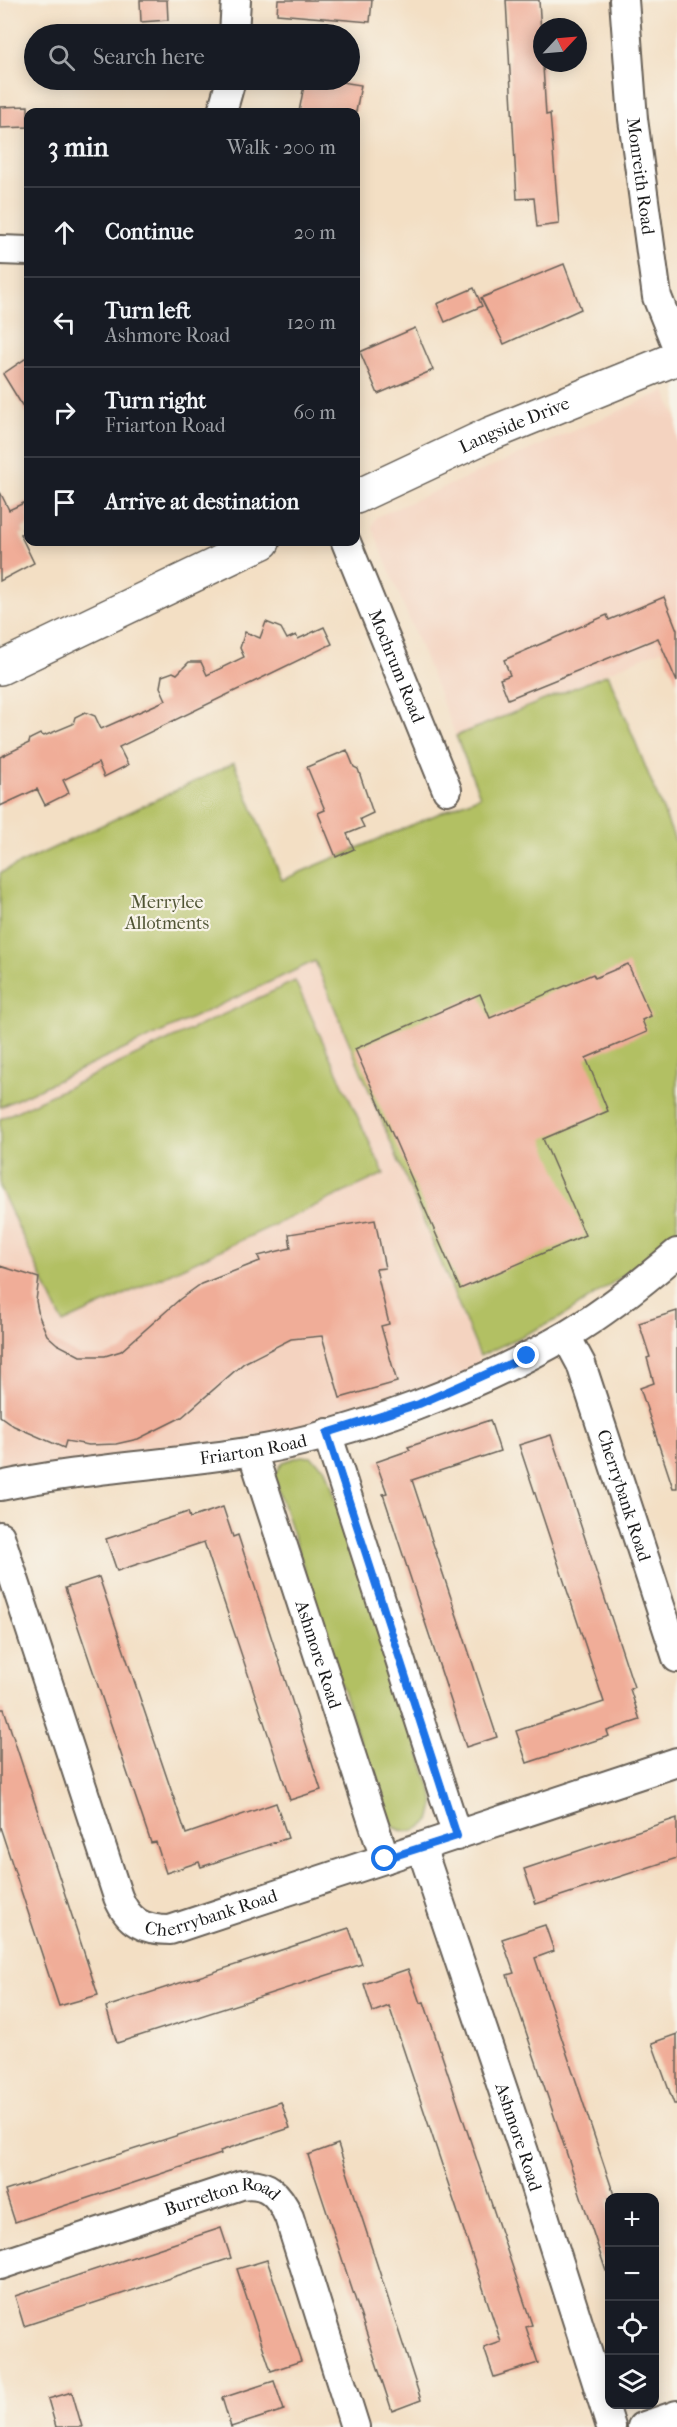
<!DOCTYPE html>
<html lang="en">
<head>
<meta charset="utf-8">
<style>
  body { margin:0; font-family:"IM FELL French Canon",serif; background:#20242c; color:#f1f3f6 }
  .controls { position:absolute; right:18px; bottom:18px; display:grid; overflow:hidden; border-radius:12px; box-shadow:0 3px 15px #0003 }
  .controls button { width:54px; height:54px; display:grid; place-items:center; padding:0; border:0; border-bottom:2px solid #363941; background:#171b24; color:#f1f3f6; font:30px sans-serif }
  .compass { position:absolute; left:533px; top:18px; width:54px; height:54px; border-radius:50%; background:#171b24; box-shadow:0 3px 15px #0003; rotate:64deg }
  .stop { position:absolute; width:18px; height:18px; margin:-14px; border:4px solid #1a73e8; border-radius:50%; background:#fff }
  .stop.end { background:#1a73e8; border-color:#fff; box-shadow:0 2px 6px #0008 }
  .list { margin:0; padding:0; list-style:none }
  h2 { display:flex; justify-content:space-between; align-items:center; height:78px; margin:0; padding:0 24px; font-size:26px }
  h2 small { font-size:20px; font-weight:400; color:#9ea1a6 }
  .list li { display:grid; grid-template-columns:39px 1fr auto; gap:18px; align-items:center; box-sizing:border-box; height:90px; padding:0 24px; border-top:2px solid #363941 }
  .list b { display:block; font-size:22px; white-space:nowrap }
  .list p { margin:0; font-size:20px; white-space:nowrap; color:#9ea1a6 }
  .list em { font-size:20px; font-style:normal; color:#9ea1a6 }
  .icon { flex:none; width:33px; height:33px; fill:none; stroke:currentColor; stroke-width:2; stroke-linecap:round; stroke-linejoin:round }
  .map { position:relative; flex:none; width:677px; height:2427px; overflow:hidden }
  .search { position:absolute; background:#171b24; box-shadow:0 3px 15px #0003; left:24px; top:24px; width:336px; height:66px; display:flex; align-items:center; gap:15px; box-sizing:border-box; padding:0 21px; border-radius:33px; color:#9ea1a6; font-size:22px }
  .panel { position:absolute; background:#171b24; box-shadow:0 3px 15px #0003; left:24px; top:108px; width:336px; height:438px; border-radius:12px }
  .map>svg:first-child { display:block }
  .built { fill:#f4d3c0 }
  .green { fill:#b2c063; stroke:#676e40; stroke-width:1.5 }
  .building { fill:#f0ad98 }
  .lines { fill:none; stroke-linecap:round; stroke-linejoin:round }
  .minor-casing { stroke:#676057; stroke-width:32 }
  .tertiary-casing { stroke:#676057; stroke-width:36 }
  .minor { stroke:#fff; stroke-width:28 }
  .tertiary { stroke:#fff; stroke-width:33 }
  .route { stroke:#1a73e8; stroke-width:8 }
  .labels { text-anchor:middle; dominant-baseline:central; stroke-width:4.5; stroke-linejoin:round; paint-order:stroke }
  .street-label { font-size:18px; fill:#1c1c1c; stroke:#f7f3e8 }
  .park-label { font-size:18px; fill:#505535; stroke:#f7f3e8 }
</style>
</head>
<body>
<div class="map">
<svg width="677" height="2427" viewBox="0 0 677 2427">
  <rect width="100%" height="100%" fill="#f7f3e8"/>
  <filter id="ink" filterUnits="userSpaceOnUse"><feTurbulence type="fractalNoise" baseFrequency=".0167" numOctaves="2"/><feDisplacementMap in="SourceGraphic" scale="12" xChannelSelector="R" yChannelSelector="G"/><feConvolveMatrix kernelMatrix="1 2 1 2 8 2 1 2 1" color-interpolation-filters="sRGB"/></filter>
  <filter id="wash" filterUnits="userSpaceOnUse"><feTurbulence type="fractalNoise" baseFrequency=".008" numOctaves="4" result="noise"/><feDisplacementMap in="SourceGraphic" scale="24" xChannelSelector="R" yChannelSelector="G"/><feGaussianBlur stdDeviation="1.35" result="paint"/><feColorMatrix in="noise" values="0 0 0 0 0 0 0 0 0 0 0 0 0 0 0 0 0 1.4 0 .05"/><feComposite in="paint" operator="in"/></filter>
  <g filter="url(#wash)">
    <rect width="100%" height="100%" fill="#f3dfc4"/>
    <g class="built">
      <path d="M665 391 677 420V643L456 736 372 527 376 517Z"/>
      <path d="M315 961 486 1375 419 1404 0 1486V1107Z"/>
    </g>
    <g class="green">
      <path d="M608 674 677 845V1232L630 1271 560 1318 480 1356 315 961 0 1107V873L234 763 282 880 480 796 456 736Z"/>
      <path d="M295 981 384 1174 63 1323 0 1188V1119Z"/>
      <path d="M301 1456 311 1457 326 1469 435 1801 430 1821C414 1835 397 1835 384 1817L274 1476 283 1462Z"/>
    </g>
    <g id="blocks">
      <g class="building">
        <path d="M140 0H167L168 20 141 22Z"/>
        <path d="M278 0H372L370 22 277 14Z"/>
        <path d="M506 0H539L546 115 550 114 559 224 537 227 534 198 517 199Z"/>
        <path d="M305 80H329L361 85 356 112H299Z"/>
        <path d="M28 106V127L0 128V107Z"/>
        <path d="M564 264 581 309 504 344 481 298Z"/>
        <path d="M474 288 482 306 445 322 437 304Z"/>
        <path d="M415 328 433 370 378 394 360 352Z"/>
        <path d="M28 357V415L3 374Z"/>
        <path d="M0 492 9 510 28 501V525L22 529 24 533 20 534 34 563 0 581Z"/>
        <path d="M664 597 677 630V682L658 638 508 699 500 679 510 675 504 660 607 615 609 620Z"/>
        <path d="M266 622 281 628 287 639 296 635 298 639 324 627 332 644 119 747 128 765 104 777 98 763 63 780 69 793 45 805 37 789 0 806V757L29 743 30 739 40 734 44 736 73 724 75 717 85 712 95 716 101 729 166 700 160 687 162 676 173 672 177 674 189 662H201L207 675 244 657 240 648 245 632 260 638Z"/>
        <path d="M347 750 354 767 358 769 373 813 360 819 364 827 347 834 354 849 336 857 318 813 325 810 307 767Z"/>
        <path d="M628 964 651 1016 642 1020 647 1032 586 1058 608 1111 543 1139 585 1235 460 1289 355 1049 480 994 490 1018 593 974 595 978Z"/>
        <path d="M375 1220 385 1268 376 1269 389 1324 381 1326 397 1382 340 1398 322 1336 291 1339 244 1363 182 1417 138 1439 116 1444 89 1445 66 1441 64 1448 14 1426 0 1416V1266L39 1278 36 1301 39 1316 47 1335 57 1344 80 1356H105L121 1351 180 1299 201 1284 260 1261 258 1256 291 1248 289 1234Z"/>
        <path d="M677 1311V1488H673L640 1388 654 1383 647 1358 650 1357 639 1323Z"/>
        <path d="M490 1420 500 1451 412 1480 497 1737 466 1747 383 1494 387 1493 376 1462 410 1450 408 1447Z"/>
        <path d="M551 1435 634 1687 630 1689 640 1720 607 1731 609 1736 527 1763 516 1731 604 1702 519 1445Z"/>
        <path d="M223 1507 233 1537 238 1535 321 1790 290 1800 204 1542 117 1571 106 1539 188 1512 190 1518Z"/>
        <path d="M99 1577 186 1834 276 1803 288 1838 201 1867 199 1862 166 1873 156 1842 151 1843 65 1588Z"/>
        <path d="M0 1709H4L98 1995 59 2006 0 1827Z"/>
        <path d="M677 1818V1858L536 1904 524 1869Z"/>
        <path d="M545 1925 554 1951 535 1958 615 2198H609V2271H606L507 1975 514 1973 502 1939Z"/>
        <path d="M349 1928 362 1964 117 2043 106 2007Z"/>
        <path d="M408 1969 420 2003 424 2002 532 2325 526 2327 538 2363 494 2377 484 2348 501 2342 389 2006 373 2012 364 1984Z"/>
        <path d="M677 2034V2104H674L652 2043Z"/>
        <path d="M281 2102 290 2128 220 2151 221 2154 15 2222 5 2191Z"/>
        <path d="M338 2144 421 2400 392 2411 308 2155Z"/>
        <path d="M221 2228 231 2258 24 2326 15 2296Z"/>
        <path d="M267 2260 301 2361 271 2371 237 2269Z"/>
        <path d="M274 2381 284 2410 231 2427 222 2398Z"/>
        <path d="M72 2392 82 2427H56L48 2399Z"/>
      </g>
    </g>
  </g>
  <g filter="url(#ink)">
    <use href="#blocks" fill-opacity="0" stroke="#676057" stroke-width="1.5"/>
    <g class="lines">
      <g class="minor-casing">
        <g id="minor">
          <path id="s1" d="M624 0 633 119 657 297 677 347"/>
          <path d="M234 34 236 0"/>
          <path d="M222 112 231 80"/>
          <path d="M0 250 28 251"/>
          <path id="s2" d="M346 542 447 790"/>
          <path id="s3" d="M566 1336 581 1364 677 1658"/>
          <path d="M327 1433 457 1836"/>
          <path id="s4" d="M252 1451 385 1859"/>
          <path id="s5" d="M0 1486C83 1468 169 1465 253 1451 355 1434 478 1387 567 1335 606 1312 643 1282 677 1253"/>
          <path id="s6" d="M0 1536 118 1897C128 1922 143 1930 170 1930L677 1762"/>
          <path id="s7" d="M421 1847 524 2152 611 2427"/>
          <path id="s8" d="M0 2265 241 2185C267 2181 279 2194 289 2217L355 2427"/>
          <path d="M642 2427 677 2415"/>
        </g>
      </g>
      <g class="tertiary-casing">
        <g id="tertiary">
          <path id="s9" d="M356 497 490 434 677 358"/>
          <path d="M0 668 263 542"/>
        </g>
      </g>
      <use href="#minor" class="minor"/>
      <use href="#tertiary" class="tertiary"/>
    </g>
  </g>
  <g class="lines" filter="url(#ink)">
    <path class="route" d="M385 1859 457 1836 327 1433 419 1404 527 1356"/>
  </g>
  <g class="labels">
    <g class="street-label">
      <text stroke="none"><textPath href="#s1" startOffset="177">Monreith Road</textPath></text>
      <text stroke="none"><textPath href="#s9" startOffset="174">Langside Drive</textPath></text>
      <text stroke="none"><textPath href="#s2" startOffset="134">Mochrum Road</textPath></text>
      <text stroke="none"><textPath href="#s5" startOffset="256">Friarton Road</textPath></text>
      <text stroke="none"><textPath href="#s3" startOffset="170">Cherrybank Road</textPath></text>
      <text stroke="none"><textPath href="#s4" startOffset="214">Ashmore Road</textPath></text>
      <text stroke="none"><textPath href="#s6" startOffset="490">Cherrybank Road</textPath></text>
      <text stroke="none"><textPath href="#s7" startOffset="306">Ashmore Road</textPath></text>
      <text stroke="none"><textPath href="#s8" startOffset="234">Burrelton Road</textPath></text>
    </g>
    <g class="park-label">
      <text x="167" y="902">Merrylee<tspan x="167" dy="21">Allotments</tspan></text>
    </g>
  </g>
</svg>
<div class="controls">
<button>+</button>
<button>−</button>
<button><svg class="icon" aria-label="locate" viewBox="0 0 24 24"><circle cx="12" cy="12" r="6"/><path d="M12 2v4M12 18v4M2 12h4M18 12h4"/></svg></button>
<button><svg class="icon" aria-label="layers" viewBox="0 0 24 24"><path d="M12 4l9 5-9 5-9-5zM3 14l9 5 9-5"/></svg></button>
</div>
<svg class="compass" viewBox="-18 -18 36 36"><path d="M0-13l5 13h-10z" fill="#e53935"/><path d="M0 13l5-13h-10z" fill="#9ea1a6"/></svg>
<div class="stop" style="left:385px;top:1859px"></div>
<div class="stop end" style="left:527px;top:1356px"></div>
<div class="search"><svg class="icon" aria-label="search" viewBox="0 0 24 24"><circle cx="10" cy="10" r="6"/><path d="M15 15l6 6"/></svg>Search here</div>
<section class="panel">
<h2>3 min<small>Walk · 200 m</small></h2>
<ul class="list">
<li><svg class="icon" aria-label="ahead" viewBox="0 0 24 24"><path d="M12 20V5M6 11l6-6 6 6"/></svg><div><b>Continue</b></div><em>20 m</em></li>
<li><svg class="icon" aria-label="left" viewBox="0 0 24 24"><path d="M17 20v-9H6M10 6l-5 5 5 5"/></svg><div><b>Turn left</b><p>Ashmore Road</p></div><em>120 m</em></li>
<li><svg class="icon" aria-label="right" viewBox="0 0 24 24"><path d="M7 20v-9h11M14 6l5 5-5 5"/></svg><div><b>Turn right</b><p>Friarton Road</p></div><em>60 m</em></li>
<li><svg class="icon" aria-label="arrive" viewBox="0 0 24 24"><path d="M6 21V4h12l-3 4 3 4H6"/></svg><div><b>Arrive at destination</b></div></li>
</ul>
</section>
</div>
</body>
</html>
